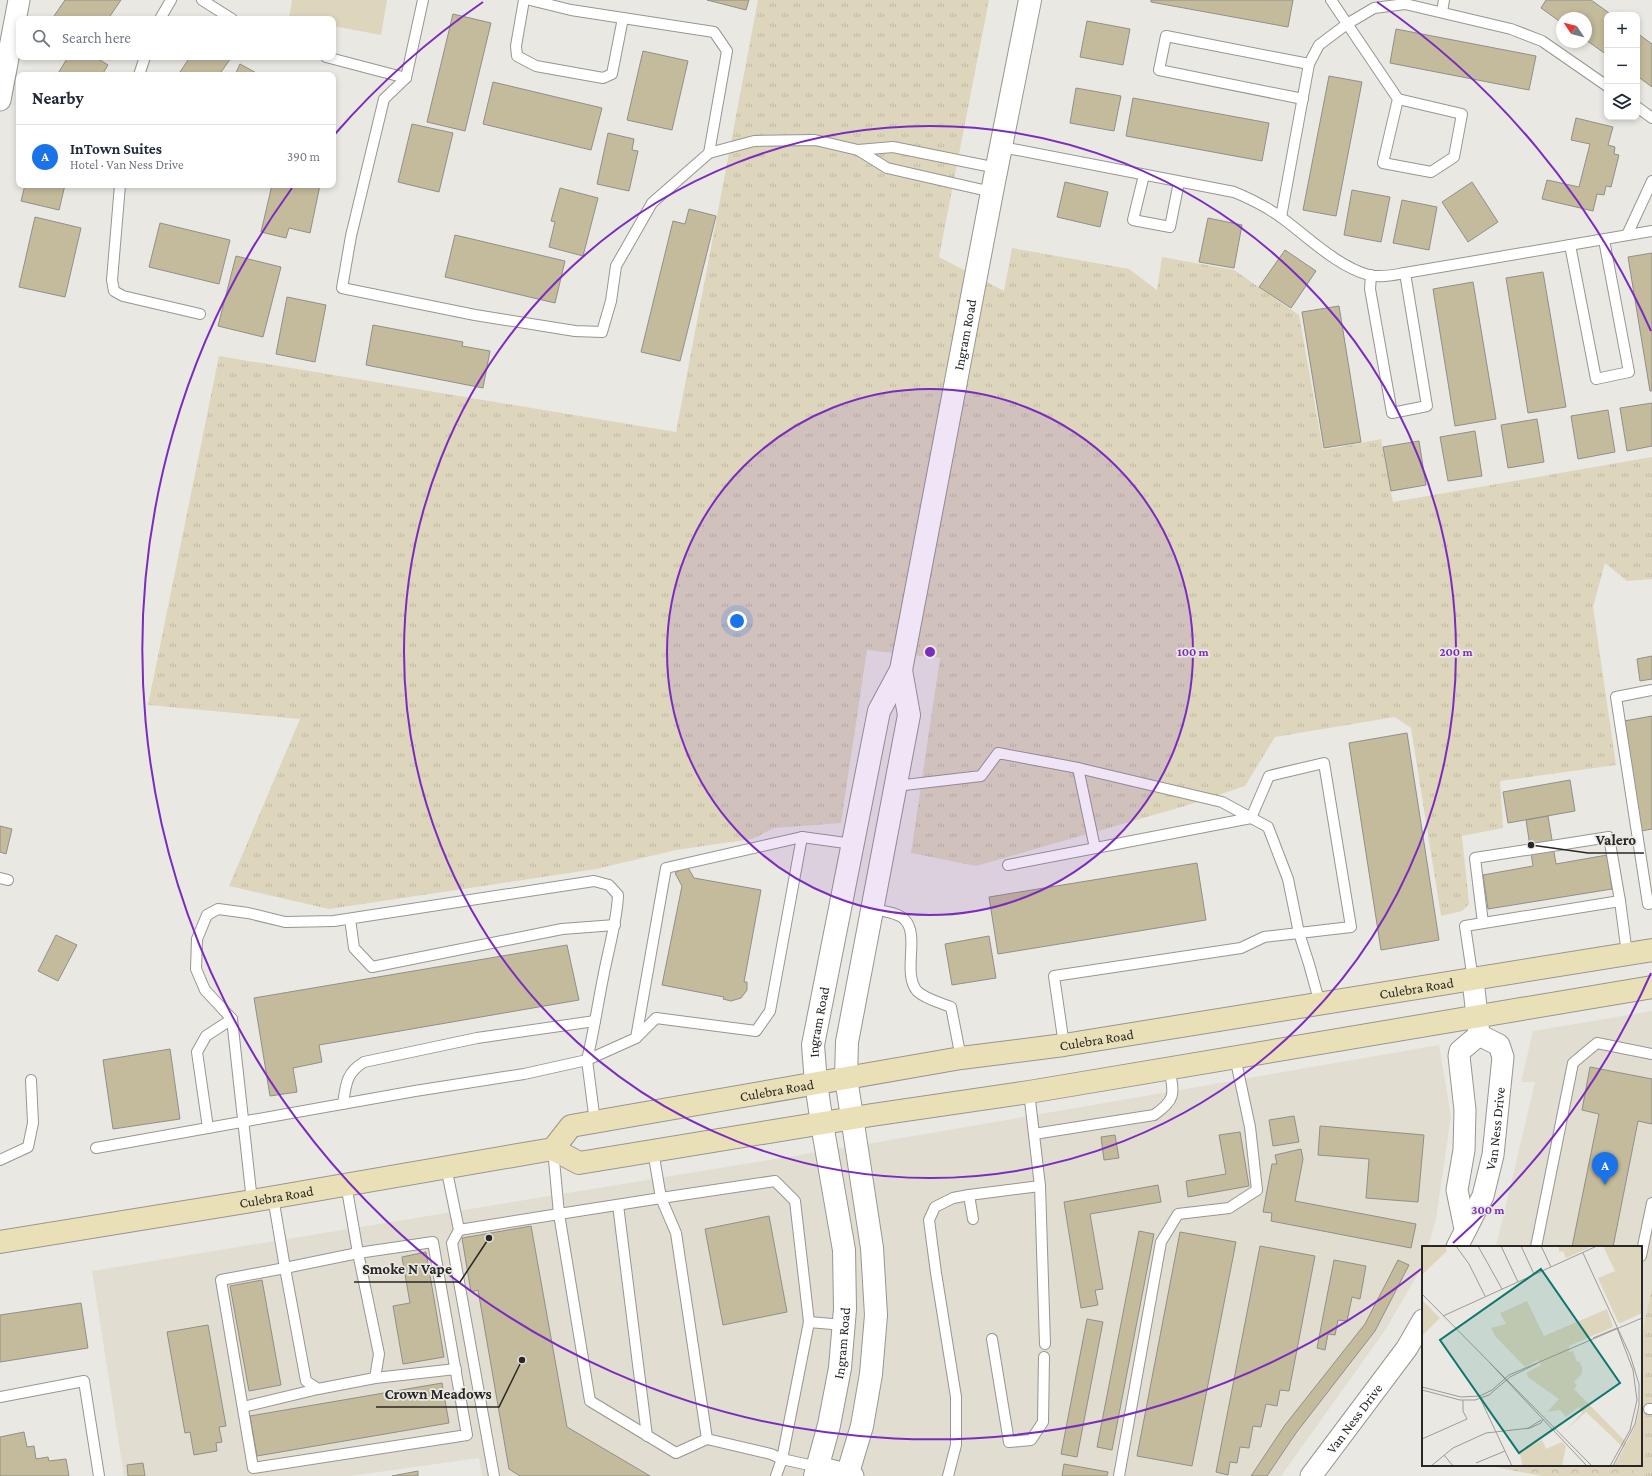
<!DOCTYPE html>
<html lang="en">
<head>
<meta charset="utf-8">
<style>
  body { margin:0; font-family:"Crimson Pro",serif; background:#f2f2f3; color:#1f2937 }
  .controls { position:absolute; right:12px; top:12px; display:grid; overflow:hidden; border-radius:8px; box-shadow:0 2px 6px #0003 }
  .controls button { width:36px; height:36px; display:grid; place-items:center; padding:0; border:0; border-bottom:1px solid #e0e1e3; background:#fff; color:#1f2937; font:20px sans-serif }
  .compass { position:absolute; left:1556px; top:12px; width:36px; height:36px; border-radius:50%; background:#fff; box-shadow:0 2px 6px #0003; rotate:305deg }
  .you { position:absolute; left:737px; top:621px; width:14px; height:14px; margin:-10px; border:3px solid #fff; border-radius:50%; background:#1a73e8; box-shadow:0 0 0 6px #1a73e833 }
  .badge { display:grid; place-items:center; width:26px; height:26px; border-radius:50%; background:#1a73e8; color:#fff; font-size:13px; font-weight:700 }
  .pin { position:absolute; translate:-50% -33px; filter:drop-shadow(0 1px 2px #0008) }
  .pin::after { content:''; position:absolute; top:21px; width:14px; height:12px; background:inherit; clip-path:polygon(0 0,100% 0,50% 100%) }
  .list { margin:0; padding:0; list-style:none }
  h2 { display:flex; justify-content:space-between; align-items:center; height:52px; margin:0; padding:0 16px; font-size:17px }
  h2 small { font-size:13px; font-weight:400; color:#747a83 }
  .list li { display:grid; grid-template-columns:26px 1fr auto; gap:12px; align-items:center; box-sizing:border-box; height:64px; padding:0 16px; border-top:1px solid #e0e1e3 }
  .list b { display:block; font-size:15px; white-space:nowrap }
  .list p { margin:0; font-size:13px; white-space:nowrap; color:#747a83 }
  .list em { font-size:13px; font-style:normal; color:#747a83 }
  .icon { flex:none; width:22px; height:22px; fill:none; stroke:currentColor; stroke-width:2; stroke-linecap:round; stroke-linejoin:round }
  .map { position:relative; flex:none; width:1652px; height:1476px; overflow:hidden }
  .search { position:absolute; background:#fff; box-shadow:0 2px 6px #0003; left:16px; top:16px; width:320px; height:44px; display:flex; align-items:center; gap:10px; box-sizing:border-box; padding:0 14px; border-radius:8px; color:#747a83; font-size:15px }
  .panel { position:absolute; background:#fff; box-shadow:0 2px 6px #0003; left:16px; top:72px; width:320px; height:116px; border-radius:8px }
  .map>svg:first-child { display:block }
  .built { fill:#e1ddd0 }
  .grass { fill:url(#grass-tufts) }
  .forest { fill:url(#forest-crowns) }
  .garden { fill:#ddd6bd }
  .building { fill:#c4bb9c; stroke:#908f8a }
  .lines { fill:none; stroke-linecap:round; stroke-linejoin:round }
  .service-casing { stroke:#979691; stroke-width:12 }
  .minor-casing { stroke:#979691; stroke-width:23 }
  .tertiary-casing { stroke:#979691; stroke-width:24 }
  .secondary-casing { stroke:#979691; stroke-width:24 }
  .service { stroke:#fff; stroke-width:10 }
  .minor { stroke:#fff; stroke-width:21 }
  .tertiary { stroke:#fff; stroke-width:22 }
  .secondary { stroke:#eae0b8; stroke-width:22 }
  .ring { fill:none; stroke:#7b2cbf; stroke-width:2 }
  .labels { text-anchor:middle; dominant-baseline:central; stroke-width:3.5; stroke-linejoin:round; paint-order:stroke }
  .street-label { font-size:14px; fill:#282725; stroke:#eae8e3 }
  .inset-road { fill:none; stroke:#9c9b97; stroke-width:1 }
  .view { fill:#0f766e; fill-opacity:0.15; stroke:#0f766e; stroke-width:2 }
  .inset-edge { fill:none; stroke:#282725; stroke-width:2 }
  .centre { fill:#7b2cbf; stroke:#eae8e3; stroke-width:2 }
  .ring-label { font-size:12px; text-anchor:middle; font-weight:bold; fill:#7b2cbf; stroke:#eae8e3; stroke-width:3.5; stroke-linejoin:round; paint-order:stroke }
  .leader { fill:none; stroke:#282725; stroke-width:1.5 }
  .callout-dot { fill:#282725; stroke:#eae8e3; stroke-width:1.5 }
  .callout-label { font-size:15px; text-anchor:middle; font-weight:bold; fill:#282725; stroke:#eae8e3; stroke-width:3.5; stroke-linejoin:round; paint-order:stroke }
</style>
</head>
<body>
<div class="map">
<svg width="1652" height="1476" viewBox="0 0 1652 1476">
  <defs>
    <pattern id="grass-tufts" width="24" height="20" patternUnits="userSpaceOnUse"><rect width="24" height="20" fill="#ddd6bd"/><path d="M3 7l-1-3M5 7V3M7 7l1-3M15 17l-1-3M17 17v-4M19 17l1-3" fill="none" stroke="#beb8a2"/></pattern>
    <pattern id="forest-crowns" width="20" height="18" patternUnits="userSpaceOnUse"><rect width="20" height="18" fill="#ddd6bd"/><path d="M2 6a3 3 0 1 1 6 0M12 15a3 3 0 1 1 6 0" fill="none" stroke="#beb8a2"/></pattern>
  </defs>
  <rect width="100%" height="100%" fill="#eae8e3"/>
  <g class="built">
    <path d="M1652 1011V1286L1641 1341V1247H1496L1535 1082H1521L1533 1031Z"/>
    <path d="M1439 1045 1451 1116 1436 1219 1428 1247H1423L1422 1267 1386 1329 1281 1476H482L479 1458 350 1476H124L92 1271 873 1143Z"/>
  </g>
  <g class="grass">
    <path d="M758 0H989L939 257 1004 291 1012 248 1129 269 1157 290 1162 257 1234 270 1299 315 1323 450 1381 439 1393 502 1652 457V579L1627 581 1605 563 1593 607 1616 765 1500 781 1503 828 1462 836 1469 904 1462 911 1441 916 1411 728 1395 717 1275 737 1245 786 1185 806 976 866 911 853 940 658 867 650 841 823 774 828 752 839 676 850 596 869 329 909 229 886 300 719 148 705 219 356 676 432Z"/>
    <path d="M1652 1286V1476H1642L1625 1465H1641V1341Z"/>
  </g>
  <path class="forest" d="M1485 1465H1625L1642 1476H1542Z"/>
  <path class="garden" d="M292 0H387L381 35 333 26V19L289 18Z"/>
  <g class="building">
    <path d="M65 0H121L108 19H52Z"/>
    <path d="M707 0H749L746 10Z"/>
    <path d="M1151 0H1293L1288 27 1151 2Z"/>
    <path d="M1546 0H1591L1612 15H1607V55L1586 40V18H1562V23L1541 8Z"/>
    <path d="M453 14 491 23 465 131 427 122Z"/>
    <path d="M1087 21 1130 29 1123 65 1080 57Z"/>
    <path d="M1396 29 1536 56 1529 90 1390 63Z"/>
    <path d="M1637 33 1652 44V87L1637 76Z"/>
    <path d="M643 51 688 61 672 130 627 120Z"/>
    <path d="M68 57H95L108 65 102 75H57Z"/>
    <path d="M190 57H229L231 58 219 75H178Z"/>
    <path d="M240 64 260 75H235Z"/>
    <path d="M1329 76 1362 82 1336 216 1303 210Z"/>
    <path d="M493 82 602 108 591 150 483 124Z"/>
    <path d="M1076 88 1121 96 1114 131 1070 123Z"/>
    <path d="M1133 98 1269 123 1262 161 1126 136Z"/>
    <path d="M1576 118 1613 127 1608 145 1615 147 1614 154 1619 155 1611 187 1606 186 1604 195 1597 194 1593 211 1542 199 1547 180 1579 187 1590 144 1571 140Z"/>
    <path d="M412 124 453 133 439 192 398 182Z"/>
    <path d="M608 133 634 139 632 150 638 151 629 191 597 184Z"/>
    <path d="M1065 182 1108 192 1100 227 1057 217Z"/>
    <path d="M1472 182 1498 222 1468 242 1442 202Z"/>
    <path d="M25 185H65L59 210 21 201Z"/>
    <path d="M272 185H320L310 233 289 228 286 238 261 232Z"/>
    <path d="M560 188 598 198 583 256 549 247 555 222 551 221Z"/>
    <path d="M1352 190 1390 197 1381 242 1344 235Z"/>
    <path d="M1402 200 1437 207 1429 250 1393 243Z"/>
    <path d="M689 209 716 216 680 361 641 352 673 221 685 224Z"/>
    <path d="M35 217 81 228 65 297 19 287Z"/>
    <path d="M1208 218 1242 225 1234 268 1199 262Z"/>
    <path d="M160 223 230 240 219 284 149 267Z"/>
    <path d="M455 235 565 261 555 303 445 277Z"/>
    <path d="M1285 250 1316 271 1291 308 1259 287Z"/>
    <path d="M1652 253V391H1650L1628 257Z"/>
    <path d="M236 256 281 267 263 337 218 326Z"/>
    <path d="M1543 272 1566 407 1528 413 1506 278Z"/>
    <path d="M1473 282 1496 419 1455 426 1433 289Z"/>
    <path d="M287 297 326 305 315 362 276 354Z"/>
    <path d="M1339 306 1361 442 1324 448 1302 312Z"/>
    <path d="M373 325 463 342 462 346 490 351 483 388 366 365Z"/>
    <path d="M1652 403V446L1627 451 1620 408Z"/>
    <path d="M1608 410 1615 452 1578 459 1571 416Z"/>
    <path d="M1537 419 1544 462 1508 468 1501 425Z"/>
    <path d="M1475 431 1482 476 1448 481 1440 437Z"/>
    <path d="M1419 441 1426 485 1391 491 1383 447Z"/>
    <path d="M1652 656V679L1640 681 1637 659Z"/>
    <path d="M1652 716V829L1641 831 1624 721Z"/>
    <path d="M1407 733 1439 940 1381 950 1349 743Z"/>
    <path d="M1570 780 1575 811 1508 823 1503 792Z"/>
    <path d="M1548 816 1556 864 1607 855 1612 889 1488 909 1483 875 1533 866 1526 820Z"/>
    <path d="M0 826 12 829 6 854 0 852Z"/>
    <path d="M1197 863 1206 920 998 954 989 897Z"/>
    <path d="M687 866 694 878 761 890 744 982H747V990L741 998 731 1001 723 999 724 997 662 985 682 886 675 873Z"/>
    <path d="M56 935 77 945 58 981 38 971Z"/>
    <path d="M989 936 996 978 952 985 945 944Z"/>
    <path d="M567 945 579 1000 319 1045 322 1062 293 1068 297 1092 270 1096 254 998Z"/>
    <path d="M170 1049 180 1119 113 1129 103 1060Z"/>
    <path d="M1590 1067 1652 1079V1124L1638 1121 1613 1247H1572L1599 1114 1582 1110Z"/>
    <path d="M1294 1116 1299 1142 1273 1146 1269 1120Z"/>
    <path d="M1320 1126 1424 1135 1418 1202 1366 1198 1369 1159 1318 1155Z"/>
    <path d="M1240 1132 1249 1186 1188 1197 1186 1181 1226 1174 1219 1135Z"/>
    <path d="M1115 1135 1119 1158 1104 1160 1101 1137Z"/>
    <path d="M1301 1149 1303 1159 1295 1201 1416 1224 1411 1248 1271 1221 1272 1213 1263 1212 1272 1164H1277L1275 1155Z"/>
    <path d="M1158 1185 1161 1202 1090 1214 1103 1289 1095 1290 1098 1305 1081 1308 1064 1202Z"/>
    <path d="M769 1216 787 1312 723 1325 705 1229Z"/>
    <path d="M531 1226 567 1427 650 1476H520L509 1469 478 1290 471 1292 462 1238Z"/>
    <path d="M1139 1231 1154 1234 1112 1450 1097 1447Z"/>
    <path d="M1180 1232 1236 1242 1192 1466 1137 1456Z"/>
    <path d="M1260 1246 1315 1256 1289 1391 1280 1390 1277 1406 1266 1404 1261 1427 1253 1426 1249 1448 1240 1447 1237 1463 1230 1462 1228 1475 1216 1472Z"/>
    <path d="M426 1252 444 1357 403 1364 393 1306 410 1303 402 1257Z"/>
    <path d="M1334 1260 1366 1266 1360 1299 1352 1297 1347 1321 1338 1320 1335 1335 1328 1334 1325 1350 1317 1348Z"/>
    <path d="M1398 1260 1409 1265 1375 1331 1296 1433 1267 1476H1251L1285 1425 1365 1324Z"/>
    <path d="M262 1280 281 1385 249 1391 230 1286Z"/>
    <path d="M81 1303 88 1348 0 1362V1315Z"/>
    <path d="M1087 1319 1103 1322 1077 1457 1061 1454Z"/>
    <path d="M208 1325 226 1426 219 1427 222 1442 216 1443 217 1451 194 1455 190 1432 185 1433 167 1332Z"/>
    <path d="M442 1383 449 1423 257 1456 250 1416Z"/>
    <path d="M24 1432 27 1447 34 1446 36 1459 48 1457 49 1461 66 1459 69 1476H0V1437Z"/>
    <path d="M143 1463 145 1476H128L127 1465Z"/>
    <path d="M1064 1464 1108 1472 1107 1476H1062Z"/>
    <path d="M418 1471V1476H392Z"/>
  </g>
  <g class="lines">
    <g class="service-casing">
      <g id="service">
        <path d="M202 0 232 19"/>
        <path d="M524 0 516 46 517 56 536 66 603 78 612 74 623 18"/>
        <path d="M1331 0 1398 99 1462 114 1454 157 1431 172 1383 163 1398 99"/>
        <path d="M1442 12 1444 0"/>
        <path d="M160 19 171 0"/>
        <path d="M326 57 406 78 423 0"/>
        <path d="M139 75 145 57"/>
        <path d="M406 78 384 99 351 236 342 288 475 315 575 331 602 332 611 301 616 266 652 203 709 153 727 51 714 32 571 10 530 0"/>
        <path d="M1303 99 1159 70 1166 36 1309 64"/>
        <path d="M1637 107 1652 118"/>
        <path d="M1002 147 1234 192C1251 199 1267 207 1282 218 1308 237 1338 267 1369 275 1380 278 1393 275 1405 273L1652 231"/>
        <path d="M858 150 893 147 997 168"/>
        <path d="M709 153 754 141 815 140 858 150 887 168 992 192"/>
        <path d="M1144 175 1133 220 1170 227 1179 182"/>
        <path d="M120 185 112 280 114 291 123 296 200 314"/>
        <path d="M1281 217 1309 64 1319 45 1347 24 1374 8 1405 4 1511 29 1542 41 1607 86"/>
        <path d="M1627 235 1652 181"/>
        <path d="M1570 245 1596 379 1629 372 1604 240"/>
        <path d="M1371 275 1370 289 1392 413 1427 406 1405 273"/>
        <path d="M1652 690 1616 697 1648 904 1652 903"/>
        <path d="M1078 768 1095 848"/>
        <path d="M896 786 981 776 998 753 1078 768 1222 802 1268 827 1288 879 1299 933 1264 937 1241 948 1054 976 1064 1045"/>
        <path d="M1008 865 1251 818 1269 776 1324 763 1351 927 1299 933 1309 964 1320 1004"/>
        <path d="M0 878 8 880"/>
        <path d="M872 909C882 911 898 912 905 920 920 936 902 973 917 991 925 999 941 1003 951 1007L961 1058"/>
        <path d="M350 919 354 948 372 967 562 929 615 925"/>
        <path d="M1483 923 1475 858 1609 837 1620 901"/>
        <path d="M1473 980 1465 926 1620 901 1627 954"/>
        <path d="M636 1038 656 1018 756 1031 770 1011 802 837"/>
        <path d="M1029 1092 1040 1186 1045 1344"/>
        <path d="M343 1104C346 1084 346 1073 364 1062L477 1038 595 1021"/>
        <path d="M595 1122 587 1060 636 1038 666 868 802 837 853 844"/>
        <path d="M208 1128 197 1052 206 1036 232 1019"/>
        <path d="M1034 1134 1154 1115C1177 1099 1174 1093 1169 1068"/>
        <path d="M96 1148 415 1091 524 1074 587 1060C594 1031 598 1002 604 973 609 947 617 921 618 895L609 885 594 881 334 921 285 922 248 913 218 909 207 915 197 939 196 969 205 990 232 1019 252 1201"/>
        <path d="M553 1149 559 1214 661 1198 676 1233 707 1439"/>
        <path d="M653 1151 661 1198 775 1181 795 1201 809 1322"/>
        <path d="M0 1160 28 1147 33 1123 31 1080"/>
        <path d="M446 1167 459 1230 452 1243 494 1476"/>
        <path d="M969 1195 973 1219"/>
        <path d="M273 1197 285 1268 221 1280 253 1468 467 1435 433 1242 358 1253 346 1184"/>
        <path d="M618 1205 647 1436"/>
        <path d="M459 1230 559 1214 590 1401 676 1453 707 1439 771 1454 782 1459 809 1322 844 1325"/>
        <path d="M1536 1247 1573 1063 1597 1043 1652 1054"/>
        <path d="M358 1253 379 1354 375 1378 318 1389 306 1381 285 1268Z"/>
        <path d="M1641 1256 1652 1203"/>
        <path d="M992 1339 1009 1442 1031 1440 1043 1422 1044 1357"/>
        <path d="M375 1378 456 1369"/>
        <path d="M0 1397 84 1381 99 1476"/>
        <path d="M243 1407 318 1389"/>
        <path d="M1649 1409H1652"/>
        <path d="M776 1476 782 1459 818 1467"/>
        <path d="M948 1476 956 1445V1397L936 1273 929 1220 935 1207 953 1198 969 1195 1040 1186"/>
        <path d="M1119 1476 1161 1242 1178 1214 1229 1208 1257 1190 1250 1127 1235 1057"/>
      </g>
    </g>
    <g class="minor-casing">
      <g id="minor">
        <path d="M0 100 19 0"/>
        <path d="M1473 980 1479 1034"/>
        <path d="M1465 1229 1457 1190 1464 1150 1465 1110 1459 1056 1460 1051 1479 1035"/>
        <path id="s1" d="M1457 1247 1483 1196 1493 1155 1503 1057 1499 1045 1479 1035"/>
        <path d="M818 1467 853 1476"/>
        <path id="s2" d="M1311 1476 1407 1348 1423 1320"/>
      </g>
    </g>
    <g class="tertiary-casing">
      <g id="tertiary">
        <path id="s3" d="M815 1476 829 1425 840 1368 845 1309 844 1250 822 1124 816 1083 813 1045 879 711 901 670 992 192 1030 0"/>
        <path d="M847 1476 862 1426 871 1374 876 1315 872 1248 846 1078 847 1042 909 715 901 670"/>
      </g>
    </g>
    <g class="secondary-casing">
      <g id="secondary">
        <path id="s4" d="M553 1149 571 1126 961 1058 1064 1045 1652 950"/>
        <path id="s5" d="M0 1242 252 1201 553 1149 579 1163 872 1115 1029 1092 1652 987"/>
      </g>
    </g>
    <use href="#service" class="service"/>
    <use href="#minor" class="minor"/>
    <use href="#tertiary" class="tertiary"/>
    <use href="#secondary" class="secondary"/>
  </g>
  <circle cx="930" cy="652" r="263" fill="#7b2cbf" fill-opacity=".12"/>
  <g class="ring">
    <circle cx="930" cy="652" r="263"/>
    <circle cx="930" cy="652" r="526"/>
    <path d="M1651 973A789 789 0 0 1 1453 1243M1421 1269A789 789 0 0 1 292 188M335 134A789 789 0 0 1 483 2M1377 2A789 789 0 0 1 1651 331"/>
  </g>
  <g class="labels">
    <g class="street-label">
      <text stroke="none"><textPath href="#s3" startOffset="1165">Ingram Road</textPath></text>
      <text stroke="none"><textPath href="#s4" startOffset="886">Culebra Road</textPath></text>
      <text stroke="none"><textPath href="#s3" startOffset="460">Ingram Road</textPath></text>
      <text stroke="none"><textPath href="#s4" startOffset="562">Culebra Road</textPath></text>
      <text stroke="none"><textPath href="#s4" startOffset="238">Culebra Road</textPath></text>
      <text stroke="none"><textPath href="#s1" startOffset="126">Van Ness Drive</textPath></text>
      <text stroke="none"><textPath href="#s5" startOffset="280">Culebra Road</textPath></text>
      <text stroke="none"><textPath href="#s3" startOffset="136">Ingram Road</textPath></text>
      <text stroke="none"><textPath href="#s2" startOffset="72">Van Ness Drive</textPath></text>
    </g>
  </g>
  <g transform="translate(1422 1246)">
    <rect width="220" height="220" fill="#eae8e3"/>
    <path d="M0 0H23L25 5 0 29ZM181 0H220V67L199 77 196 76 176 32 193 25ZM1 55 18 72 0 90V56ZM105 55 122 90 185 63 191 81 147 100V106L151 105 155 116 157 115 160 121V128L152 136 155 139 152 143 205 197 214 177 220 153V220H194L203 203 164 166 143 185 160 167 157 161 144 171 138 164 125 166 137 153 107 132 104 127 119 119 116 114 103 121 73 90 69 82 84 78 78 67ZM120 194 124 203 140 196 144 200 140 220H101L97 205Z" fill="#ddd6bd"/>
    <path d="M137 0H166L167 2 144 12 141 5 137 6ZM202 202 211 212 220 220H192Z" fill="#ddd6bd"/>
    <path class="inset-road" d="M34 0 47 18 63 50M56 0 80 43M79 0 96 36M99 0 112 28M119 0 129 21M161 7 208 109 217 138V159L213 178 191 220M0 48 170 220M21 70 175 0M171 92 195 82M67 116 165 220M0 141 39 151 58 150 70 144 87 129 220 72M0 144 38 154H53L67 149 88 131 116 117M58 152 90 220M105 183 119 174M0 193 45 173 41 165V154M22 209 31 220M54 217 83 205M9 220 31 202 64 187 108 182 119 177 121 173M188 220 208 184 215 154 211 124 195 82"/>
    <path class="view" d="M119 23 198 137 97 207 18 94Z"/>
    <rect width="220" height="220" class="inset-edge"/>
  </g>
  <circle cx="930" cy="652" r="6" class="centre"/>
  <g class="ring-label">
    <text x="1193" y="656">100 m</text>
    <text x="1456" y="656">200 m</text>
    <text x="1488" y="1214">300 m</text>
  </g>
  <path class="leader" d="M1531 845L1588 853H1644M489 1238L460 1282H354M522 1360L499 1407H376"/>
  <g class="callout-dot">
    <circle cx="1531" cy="845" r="4"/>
    <circle cx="489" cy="1238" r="4"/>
    <circle cx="522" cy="1360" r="4"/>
  </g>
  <g class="callout-label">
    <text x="1616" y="845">Valero</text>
    <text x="407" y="1274">Smoke N Vape</text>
    <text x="438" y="1399">Crown Meadows</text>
  </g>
</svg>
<div class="controls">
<button>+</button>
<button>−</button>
<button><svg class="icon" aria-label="layers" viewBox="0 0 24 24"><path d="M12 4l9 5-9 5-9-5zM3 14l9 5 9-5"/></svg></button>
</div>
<svg class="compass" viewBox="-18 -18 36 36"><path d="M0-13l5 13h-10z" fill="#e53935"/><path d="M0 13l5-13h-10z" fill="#747a83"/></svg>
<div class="you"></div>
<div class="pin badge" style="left:1605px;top:1185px">A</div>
<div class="search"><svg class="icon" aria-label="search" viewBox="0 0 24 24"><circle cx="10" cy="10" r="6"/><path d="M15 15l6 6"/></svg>Search here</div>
<section class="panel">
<h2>Nearby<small></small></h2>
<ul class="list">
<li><span class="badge">A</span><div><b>InTown Suites</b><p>Hotel · Van Ness Drive</p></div><em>390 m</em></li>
</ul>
</section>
</div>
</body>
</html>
